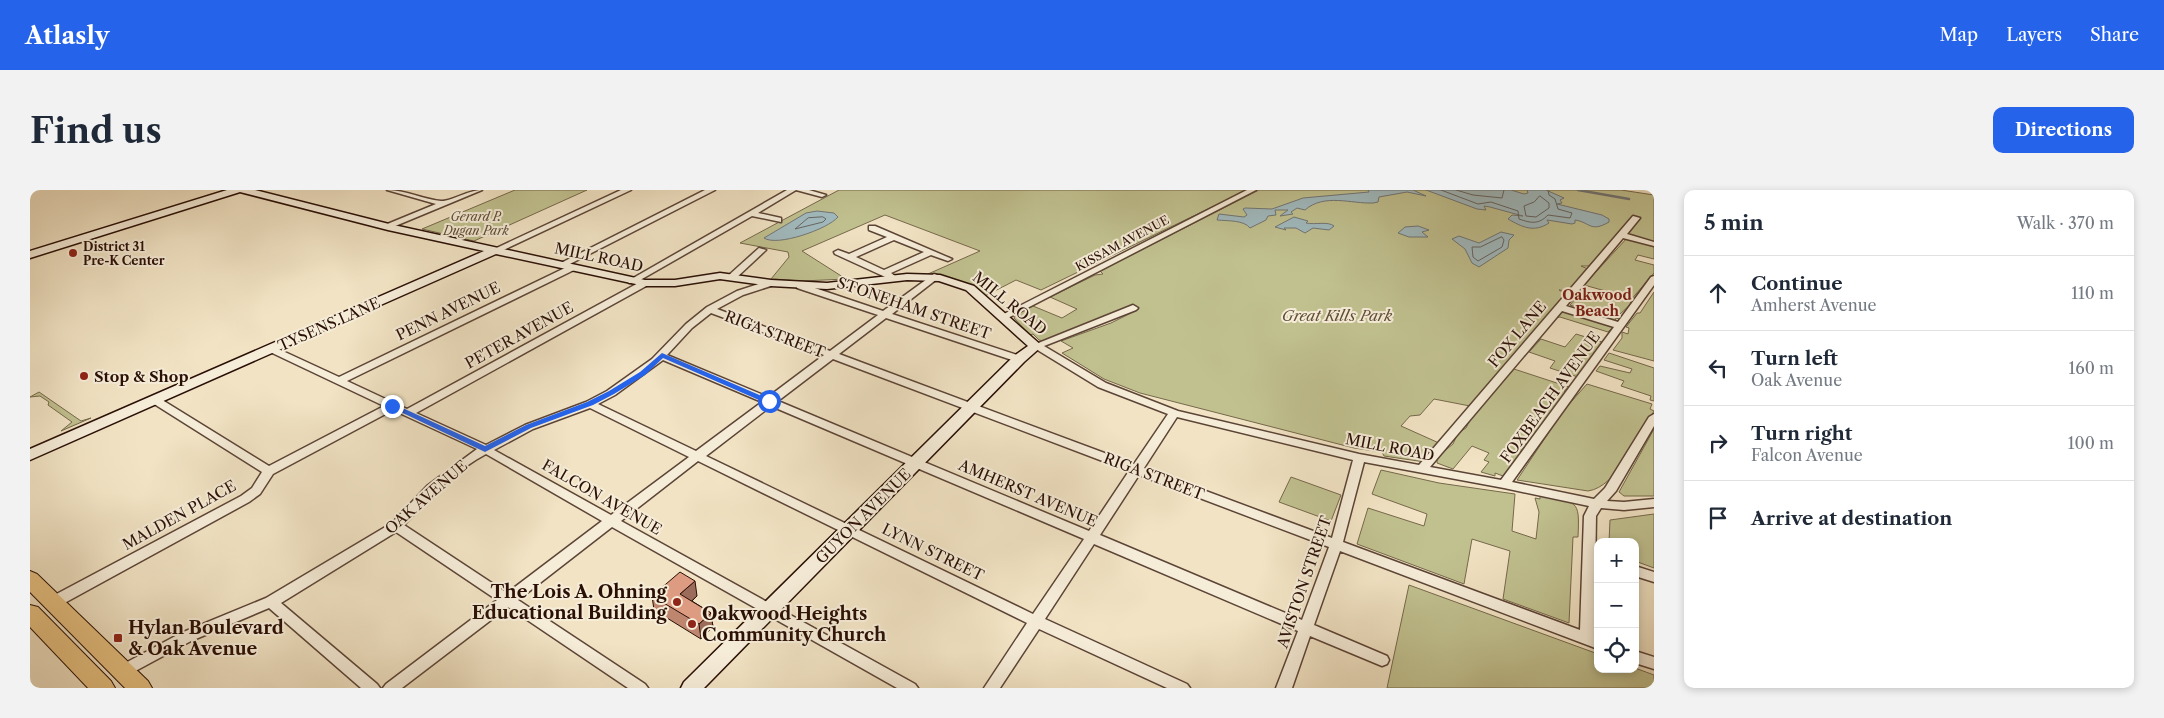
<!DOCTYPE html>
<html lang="en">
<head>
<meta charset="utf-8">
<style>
  body { margin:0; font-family:"Libre Caslon Text",serif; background:#f2f2f3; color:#1f2937 }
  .controls { position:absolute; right:15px; bottom:15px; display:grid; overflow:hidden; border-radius:10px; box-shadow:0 2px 8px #0003 }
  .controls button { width:45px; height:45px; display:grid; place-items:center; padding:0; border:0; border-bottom:1px solid #e0e1e3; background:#fff; color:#1f2937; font:25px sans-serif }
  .stop { position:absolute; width:15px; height:15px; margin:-11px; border:4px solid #2563eb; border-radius:50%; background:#fff }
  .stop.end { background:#2563eb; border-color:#fff; box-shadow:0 1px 5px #0008 }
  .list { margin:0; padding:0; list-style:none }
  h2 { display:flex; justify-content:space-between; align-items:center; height:65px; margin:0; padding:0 20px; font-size:21px }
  h2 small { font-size:16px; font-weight:400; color:#747a83 }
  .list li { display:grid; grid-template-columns:32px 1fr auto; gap:15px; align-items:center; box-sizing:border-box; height:75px; padding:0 20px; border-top:1px solid #e0e1e3 }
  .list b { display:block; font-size:19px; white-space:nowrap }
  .list p { margin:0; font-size:16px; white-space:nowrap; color:#747a83 }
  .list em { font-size:16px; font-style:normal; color:#747a83 }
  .icon { flex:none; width:28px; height:28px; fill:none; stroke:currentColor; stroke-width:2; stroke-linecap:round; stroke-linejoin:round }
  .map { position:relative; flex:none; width:1624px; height:498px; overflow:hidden; border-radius:10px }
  header { display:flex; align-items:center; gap:30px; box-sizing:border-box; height:70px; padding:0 25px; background:#2563eb; color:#fff }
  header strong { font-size:24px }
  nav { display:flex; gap:28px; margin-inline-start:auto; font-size:18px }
  .intro { display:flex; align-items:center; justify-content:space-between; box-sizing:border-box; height:120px; padding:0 30px }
  h1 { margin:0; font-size:35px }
  .button { padding:12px 22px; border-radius:10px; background:#2563eb; color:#fff; font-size:18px; font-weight:700 }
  main { display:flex; gap:30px; padding:0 30px }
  aside { flex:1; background:#fff; border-radius:10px; box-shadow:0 2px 8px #0003 }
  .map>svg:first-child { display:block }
  .green { fill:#c1c190; stroke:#76684b }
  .water { fill:#a1bbc0; stroke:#717676 }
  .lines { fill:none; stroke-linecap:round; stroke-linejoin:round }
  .shore { stroke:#666563; stroke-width:1 }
  .stream { stroke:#717676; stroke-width:2.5 }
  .street-casing { stroke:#5c4436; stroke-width:3 }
  .secondary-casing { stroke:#2a0f06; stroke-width:3 }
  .primary-casing { stroke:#2a0f06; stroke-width:2 }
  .street { fill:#f6edd9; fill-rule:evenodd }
  .secondary { fill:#f6edd9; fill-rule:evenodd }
  .primary { fill:#e8c282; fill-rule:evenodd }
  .wall { fill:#be856f; stroke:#2a0f06 }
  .shaded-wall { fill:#9b6c5a; stroke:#2a0f06 }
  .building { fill:#dd9b81; stroke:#2a0f06 }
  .route { fill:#2563eb }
  .poi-dot { fill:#8f2418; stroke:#f6edd9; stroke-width:2 }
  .labels { text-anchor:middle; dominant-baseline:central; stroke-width:4; stroke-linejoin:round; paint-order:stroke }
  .far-park-label { font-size:12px; font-style:italic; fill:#5f4d36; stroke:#f6edd9 }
  .far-street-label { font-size:12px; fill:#2a0f06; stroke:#f6edd9 }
  .far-poi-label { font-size:12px; font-weight:bold; fill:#2a0f06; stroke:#f6edd9; text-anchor:start }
  .far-neighbourhood-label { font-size:14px; font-weight:bold; fill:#7a1f14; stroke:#f6edd9 }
  .street-label { font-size:15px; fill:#2a0f06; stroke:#f6edd9 }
  .park-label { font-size:15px; font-style:italic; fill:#5f4d36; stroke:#f6edd9 }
  .poi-label { font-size:15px; font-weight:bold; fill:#2a0f06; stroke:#f6edd9; text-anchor:start }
  .near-poi-label { font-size:18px; font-weight:bold; fill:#2a0f06; stroke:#f6edd9; text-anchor:start }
</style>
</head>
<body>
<header>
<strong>Atlasly</strong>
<nav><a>Map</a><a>Layers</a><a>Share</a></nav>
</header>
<div class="intro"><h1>Find us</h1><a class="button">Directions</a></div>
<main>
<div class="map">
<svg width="1624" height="498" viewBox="0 0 1624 498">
  <rect width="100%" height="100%" fill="#f1e3c4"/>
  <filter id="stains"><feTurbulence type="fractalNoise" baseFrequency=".004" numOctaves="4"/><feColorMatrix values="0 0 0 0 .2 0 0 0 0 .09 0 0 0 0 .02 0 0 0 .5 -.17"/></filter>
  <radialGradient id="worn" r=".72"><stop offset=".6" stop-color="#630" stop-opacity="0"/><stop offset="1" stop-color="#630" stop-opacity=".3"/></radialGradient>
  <g class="green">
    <path d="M485 0H557L444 51 392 39Z"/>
    <path d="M809 0H1217L1011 100 986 90 955 106C938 91 920 88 898 84L950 61 855 25 772 61 816 89 772 91 741 89 759 67 758 62 710 53Z"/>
    <path d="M1229 0H1591L1624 5V52L1598 44 1609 29 1603 27 1559 76H1551L1558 79 1539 101 1529 100 1537 104 1440 216 1404 209 1390 225 1380 226 1371 236 1409 253 1395 272 1354 266 1352 262 1324 258 1110 203 1074 189 1032 163 1043 158 1031 151 1081 133 1109 119 1104 115 1014 151 1009 150 1003 144 1000 145 984 128 986 124 1003 116 1032 128 1047 119 1020 107 1065 85 1073 84 1070 81Z"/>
    <path d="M1597 48 1624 56V69L1608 65 1605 70 1624 75V83L1600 111 1601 114 1589 125 1591 127 1589 129 1586 128 1585 132 1561 125 1563 122 1540 115 1550 103 1574 110 1579 102 1554 95Z"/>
    <path d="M1624 102V171L1583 160 1592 148V142L1598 144 1599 138 1596 137 1607 123H1610Z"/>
    <path d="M1532 120 1581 136 1582 138 1578 142 1530 127 1525 128Z"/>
    <path d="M1546 144 1572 152 1548 187 1520 178 1525 171 1499 162 1511 149 1535 157Z"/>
    <path d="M1579 163 1624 178V211L1620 210 1621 206 1591 196 1594 191 1566 181 1570 176 1600 183 1602 179 1574 170Z"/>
    <path d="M1484 179 1539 197 1534 201 1536 202 1531 207 1533 208 1490 262V267L1473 286 1465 283V286L1451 282 1459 272 1454 270 1459 263 1442 256 1423 279 1407 273V267L1423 254 1428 243 1436 238C1446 214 1468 198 1484 179Z"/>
    <path d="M1557 194 1622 214 1620 219 1624 221C1610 245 1587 297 1558 301L1487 290 1533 221Z"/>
    <path d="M9 202 51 231 61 228 31 241 42 232 18 215 19 212 10 206 0 207Z"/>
    <path d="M1624 239V306H1594L1589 302Z"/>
    <path d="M1351 280 1409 293 1485 304 1482 341 1506 349 1509 322 1505 308 1510 309V306C1547 314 1550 307 1548 347H1543L1539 433 1473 409 1480 361 1442 349 1434 394 1327 354 1338 318 1394 336 1397 324 1342 304Z"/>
    <path d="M1261 287 1311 305 1301 331 1249 312Z"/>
    <path d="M1624 324V378L1605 371V352H1579L1580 330Z"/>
    <path d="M1379 395 1568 464V479L1605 478 1624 485V498H1357Z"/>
  </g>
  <g class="water">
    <path d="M1338 0H1383L1396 6 1377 2 1349 7 1348 12 1343 13C1322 14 1294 3 1275 20L1267 18 1261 22 1263 24 1250 26 1258 20H1245L1246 25 1238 26 1236 30 1220 38C1214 30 1198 31 1187 30L1189 24 1214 27 1217 25 1213 19 1215 18 1242 19 1273 8 1339 2Z"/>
    <path d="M1396 0H1481L1494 4 1498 3 1497 0H1516L1534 8 1530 10 1532 13 1527 14 1572 25 1579 29V32C1560 43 1560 32 1545 30V33L1542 34 1517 30 1519 33C1504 43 1492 37 1478 29L1482 25 1493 26 1460 17 1454 16 1456 20 1447 19Z"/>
    <path d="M787 21 804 23 808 27C798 39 747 57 734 48L776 23Z"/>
    <path d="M1264 27 1278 31 1276 33C1285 35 1298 31 1304 36L1299 40 1283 38 1275 43 1266 38H1254L1256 40 1245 37Z"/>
    <path d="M1388 36 1399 40 1392 42 1398 47H1379L1368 43 1375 37Z"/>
    <path d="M1471 42 1484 45 1479 50 1478 58 1449 77 1442 73 1435 59 1422 49 1429 46 1449 53Z"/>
  </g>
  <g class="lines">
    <g class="shore">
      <path d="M1411 0 1448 14 1461 12 1488 21 1489 29C1501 33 1508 35 1518 25L1540 28 1542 23 1528 19 1525 9 1519 5 1518 0"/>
      <path d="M1426 0 1443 5 1472 8 1474 0"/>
      <path d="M1510 6 1519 13V18L1506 27 1496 26 1494 16 1504 12Z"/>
      <path d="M793 27 796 29 793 32 765 39 778 28Z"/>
      <path d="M1472 47 1474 50 1472 57 1448 71 1443 67 1442 57H1450Z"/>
    </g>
    <path class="stream" d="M1548 0 1599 9"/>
    <g class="street-casing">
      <g id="street">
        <path d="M357 0C376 0 392 9 411 11 420 12 438 0 452 0L358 39 354 37 355 35 406 14Z"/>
        <path d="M591 0H601L467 63 460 61Z"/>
        <path d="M675 0H685L534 77H528L527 75Z"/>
        <path d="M757 0H766L728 23 751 28V32L722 26 605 93H599L598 91Z"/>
        <path d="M766 0H779L796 5 792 7Z"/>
        <path d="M1217 0H1226L976 129H970L968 127Z"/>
        <path d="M1603 26 1610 28 1597 44 1624 52V56L1593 48 1536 116 1588 132 1621 87 1624 86V95L1482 292 1564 309 1575 298 1619 227 1624 224V236L1586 301 1577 311 1594 312 1624 309V317L1594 320 1571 318 1566 326 1564 446 1568 447V459L1310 361 1284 435 1357 466 1359 470 1357 474 1352 476 1280 446 1262 498H1246L1268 441 1064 354 1015 429 1157 494 1160 498H1137L1009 439 970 498H954L997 433 668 271 591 331 885 494 888 498H867L582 337 488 410 615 494 618 498H598L478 417 372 498H353L356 494 467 410 366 342 251 413 347 494 350 498H331L239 418 161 451 98 485 93 487 88 485 85 481 88 477 151 443 236 408 362 333 397 296 447 259 363 220 243 284 230 304 219 312 29 416 24 417 19 416 17 412 19 408 211 306 222 298 232 282 121 212 120 210 121 208H129L239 276 354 216 238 161 236 159 238 157H244L309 187 541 75 545 78 544 80 317 191 377 219 612 91H618V95L386 223 456 255 495 235 556 212 577 201 622 169 656 134 677 117 707 101 738 91H744V95L713 105 687 119 800 161 848 125 767 98V94H773L853 121 904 84 907 85V89L862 124 993 167 994 169 993 171H985L856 128 809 164 1104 274 1138 224 1068 197 1001 156 1103 115 1108 118 1106 120 1014 156 1076 193 1148 221 1329 264 1389 275ZM1532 121 1584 137 1471 290 1400 277ZM681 123 794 165 738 207 637 165 662 138ZM803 169 1099 281 1059 341 748 211ZM633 170 732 212 666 261 568 214 585 205ZM741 216 1054 349 1003 424 676 266ZM560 218 659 267 581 325 464 260 503 239ZM1147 227 1323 270 1302 348 1114 278ZM456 264 572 331 477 403 374 335C398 309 424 281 456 264ZM1334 272 1474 298 1559 316 1554 326 1550 440 1313 352ZM1109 285 1299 357 1272 430 1070 345Z"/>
        <path d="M839 36H845L922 69 918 71 901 65 861 83 868 88 864 91 805 64 804 62 808 60 819 64 857 47 839 40ZM864 50 894 62 854 80 826 67Z"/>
        <path d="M729 58 736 60 705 89H699V85Z"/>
        <path d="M1605 376 1624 382V392L1605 386Z"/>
        <path d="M1605 461 1624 467V479L1605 473Z"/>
      </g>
    </g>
    <g class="secondary-casing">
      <path id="secondary" d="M197 0H225L359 34 615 90H645L690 83 741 90 797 93 877 84 910 85 944 96 1012 156 994 172 674 498H651L654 492 984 166 998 156 936 100 909 91 877 90 797 99 741 96 690 89 645 96H615L466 64 0 270V259L454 61 358 40 210 2 0 68V61Z"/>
    </g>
    <g class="primary-casing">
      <g id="primary">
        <path d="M0 381 7 384 118 491 122 498H95L0 402Z"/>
        <path d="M0 415 8 417 81 491 85 498H58L0 437Z"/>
      </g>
    </g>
    <use href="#street" class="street"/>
    <use href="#secondary" class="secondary"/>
    <use href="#primary" class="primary"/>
  </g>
  <path class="wall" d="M622 406H667L662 411 681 423 683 437 671 449 624 420Z"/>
  <g class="shaded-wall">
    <path d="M665 391 667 406 653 419 650 404Z"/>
    <path d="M681 423 683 437 671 449 669 434Z"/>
  </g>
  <path class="building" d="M650 382 665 391 650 404 681 423 669 434 622 406Z"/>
  <path class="route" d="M632 163 743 211 736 213 633 168 615 185 584 204 563 215 501 238 455 262 358 216 364 214 455 256 496 235 557 212 579 201 610 182Z"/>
  <g class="poi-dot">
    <circle cx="43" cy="63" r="5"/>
    <circle cx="54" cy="186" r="5"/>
    <circle cx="647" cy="412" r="5"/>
    <circle cx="662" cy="434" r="5"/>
    <rect x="83" y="443" width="10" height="10" rx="2.5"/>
  </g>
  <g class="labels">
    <g class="far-park-label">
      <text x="446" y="26">Gerard P.<tspan x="446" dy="14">Dugan Park</tspan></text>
    </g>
    <g class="far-street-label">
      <text transform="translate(1092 53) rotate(-28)">KISSAM AVENUE</text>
    </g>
    <g class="far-poi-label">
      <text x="53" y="56">District 31<tspan x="53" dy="14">Pre-K Center</tspan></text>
    </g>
    <g class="far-neighbourhood-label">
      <text x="1567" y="105">Oakwood<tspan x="1567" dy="16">Beach</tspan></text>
    </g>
    <g class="street-label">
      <text transform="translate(569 67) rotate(12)">MILL ROAD</text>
      <text transform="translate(980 113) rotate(39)">MILL ROAD</text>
      <text transform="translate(884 118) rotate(19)">STONEHAM STREET</text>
      <text transform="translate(418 121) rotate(-26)">PENN AVENUE</text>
      <text transform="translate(299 134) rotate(-24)">TYSENS LANE</text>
      <text transform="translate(745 144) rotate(21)">RIGA STREET</text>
      <text transform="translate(1487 144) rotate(-50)">FOX LANE</text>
      <text transform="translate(489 145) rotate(-29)">PETER AVENUE</text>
      <text transform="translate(1520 207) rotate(-54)">FOXBEACH AVENUE</text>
      <text transform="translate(1360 257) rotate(11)">MILL ROAD</text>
      <text transform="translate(1124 286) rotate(21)">RIGA STREET</text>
      <text transform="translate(998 303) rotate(23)">AMHERST AVENUE</text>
      <text transform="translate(396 307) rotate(-41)">OAK AVENUE</text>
      <text transform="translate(572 307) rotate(30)">FALCON AVENUE</text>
      <text transform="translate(149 325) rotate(-29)">MALDEN PLACE</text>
      <text transform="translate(833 326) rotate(-45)">GUYON AVENUE</text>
      <text transform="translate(903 362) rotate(26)">LYNN STREET</text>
      <text transform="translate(1274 392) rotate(-71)">AVISTON STREET</text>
    </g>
    <g class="park-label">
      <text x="1307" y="125">Great Kills Park</text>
    </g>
    <g class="poi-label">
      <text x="64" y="186">Stop &amp; Shop</text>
    </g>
    <g class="near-poi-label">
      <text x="637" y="402" text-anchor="end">The Lois A. Ohning<tspan x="637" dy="21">Educational Building</tspan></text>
      <text x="672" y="424">Oakwood Heights<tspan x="672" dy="21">Community Church</tspan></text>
      <text x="98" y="438">Hylan Boulevard<tspan x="98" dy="21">&amp; Oak Avenue</tspan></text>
    </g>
  </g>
  <rect width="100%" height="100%" filter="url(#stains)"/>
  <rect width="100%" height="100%" fill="url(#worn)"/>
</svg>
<div class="controls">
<button>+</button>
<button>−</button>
<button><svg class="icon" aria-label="locate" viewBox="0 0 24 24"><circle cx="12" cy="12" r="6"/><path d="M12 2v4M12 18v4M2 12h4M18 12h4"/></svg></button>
</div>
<div class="stop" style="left:739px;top:211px"></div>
<div class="stop end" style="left:362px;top:216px"></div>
</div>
<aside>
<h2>5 min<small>Walk · 370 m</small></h2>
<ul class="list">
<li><svg class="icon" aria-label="ahead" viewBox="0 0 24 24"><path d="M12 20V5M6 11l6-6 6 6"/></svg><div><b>Continue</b><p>Amherst Avenue</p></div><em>110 m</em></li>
<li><svg class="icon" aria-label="left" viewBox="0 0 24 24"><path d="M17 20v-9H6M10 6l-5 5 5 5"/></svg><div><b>Turn left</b><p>Oak Avenue</p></div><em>160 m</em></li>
<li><svg class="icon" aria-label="right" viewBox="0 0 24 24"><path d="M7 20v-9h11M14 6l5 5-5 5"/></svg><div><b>Turn right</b><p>Falcon Avenue</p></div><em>100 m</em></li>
<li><svg class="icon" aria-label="arrive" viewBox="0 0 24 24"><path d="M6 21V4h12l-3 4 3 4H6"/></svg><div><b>Arrive at destination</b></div></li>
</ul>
</aside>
</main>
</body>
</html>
